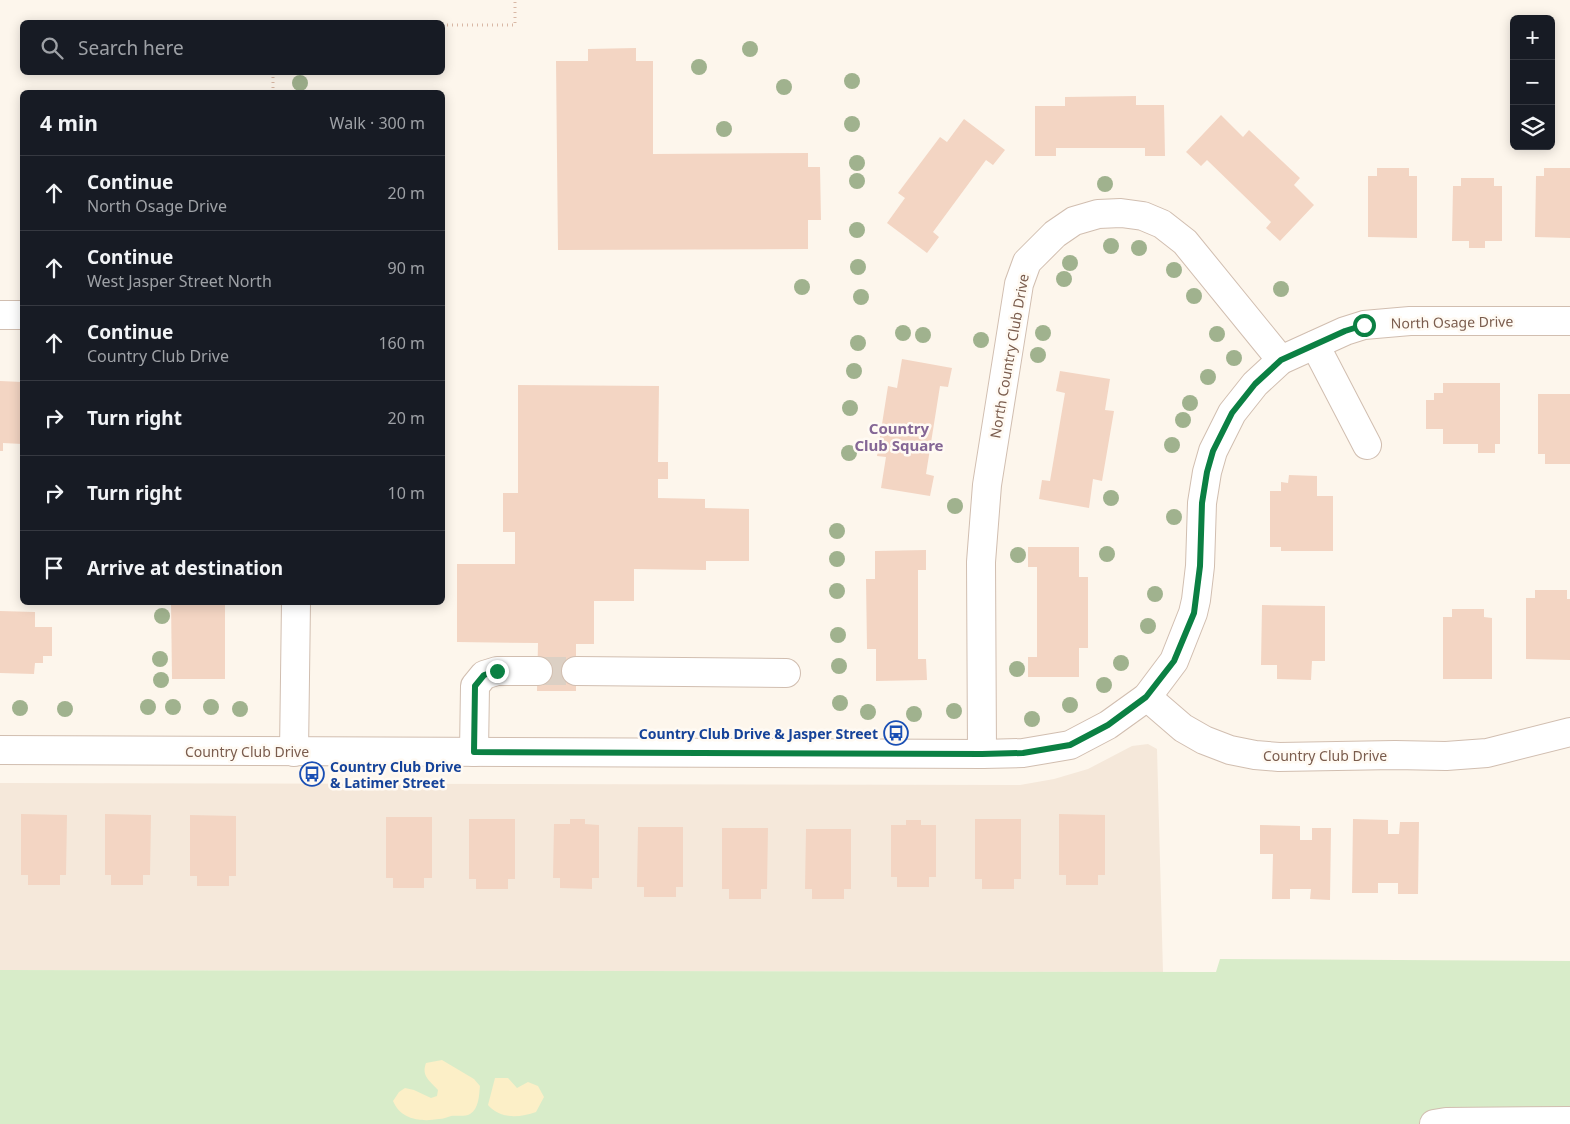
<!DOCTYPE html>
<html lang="en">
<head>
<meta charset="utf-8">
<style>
  body { margin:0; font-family:"Noto Sans",sans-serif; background:#20242c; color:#f1f3f6 }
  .controls { position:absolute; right:15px; top:15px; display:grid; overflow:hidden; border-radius:8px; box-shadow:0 2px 12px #0003 }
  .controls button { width:45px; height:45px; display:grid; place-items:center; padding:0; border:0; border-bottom:1px solid #363941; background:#171b24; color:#f1f3f6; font:25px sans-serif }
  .stop { position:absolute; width:15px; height:15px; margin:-11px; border:4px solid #0b8043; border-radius:50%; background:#fff }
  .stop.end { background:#0b8043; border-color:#fff; box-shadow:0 1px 5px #0008 }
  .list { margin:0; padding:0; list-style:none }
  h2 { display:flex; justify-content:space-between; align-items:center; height:65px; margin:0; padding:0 20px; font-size:21px }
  h2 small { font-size:16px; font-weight:400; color:#9ea1a6 }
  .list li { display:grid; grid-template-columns:32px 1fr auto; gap:15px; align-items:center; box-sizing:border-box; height:75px; padding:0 20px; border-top:1px solid #363941 }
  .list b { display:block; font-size:19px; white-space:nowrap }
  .list p { margin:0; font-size:16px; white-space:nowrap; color:#9ea1a6 }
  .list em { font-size:16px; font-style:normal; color:#9ea1a6 }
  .icon { flex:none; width:28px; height:28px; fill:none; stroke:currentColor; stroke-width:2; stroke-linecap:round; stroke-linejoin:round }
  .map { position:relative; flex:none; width:1570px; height:1124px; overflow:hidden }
  .search { position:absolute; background:#171b24; box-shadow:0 2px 12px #0003; left:20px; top:20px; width:425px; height:55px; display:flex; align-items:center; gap:12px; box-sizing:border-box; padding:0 18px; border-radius:8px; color:#9ea1a6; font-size:19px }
  .panel { position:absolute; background:#171b24; box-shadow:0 2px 12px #0003; left:20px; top:90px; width:425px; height:515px; border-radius:8px }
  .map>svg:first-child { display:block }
  .residential { fill:#f5e8da }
  .green { fill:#d8ecc9 }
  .sand { fill:#fcefc7 }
  .building { fill:#f3d5c3 }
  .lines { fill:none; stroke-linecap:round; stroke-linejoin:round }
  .minor-tunnel { stroke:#dcd0c4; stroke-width:28; stroke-dasharray:28 14; stroke-linecap:butt }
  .minor-casing { stroke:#d1beb0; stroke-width:30 }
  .path { stroke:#d9b8a5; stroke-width:3; stroke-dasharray:1 4; stroke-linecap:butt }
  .minor { stroke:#fff; stroke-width:28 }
  .tree { fill:#a0b28e }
  .route { stroke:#0b8043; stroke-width:6 }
  .labels { text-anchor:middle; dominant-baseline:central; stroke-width:5; stroke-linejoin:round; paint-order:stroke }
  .street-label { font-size:14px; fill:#7a5c4d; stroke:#fffaf3 }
  .transit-label { font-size:14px; font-weight:bold; fill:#164399; stroke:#fffaf3; text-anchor:end }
  .neighbourhood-label { font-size:15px; font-weight:bold; fill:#846695; stroke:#fffaf3 }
</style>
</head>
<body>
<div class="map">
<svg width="1570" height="1124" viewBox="0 0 1570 1124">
  <rect width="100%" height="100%" fill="#fdf6ec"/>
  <path class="residential" d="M1148 744 1157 749 1163 972 0 970V783L1020 785 1054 779 1088 769 1132 746Z"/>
  <path class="green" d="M1220 959 1570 961V1124H0V970L1216 972Z"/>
  <g class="sand">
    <path d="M442 1060 474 1079 480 1086C479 1095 479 1109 470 1114 465 1117 456 1115 451 1116 447 1117 443 1119 439 1119 421 1122 401 1120 393 1101L399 1092 405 1088 414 1090 431 1098 437 1096 438 1090C430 1081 421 1076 426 1063Z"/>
    <path d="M495 1078H508L517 1088 528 1082 538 1086 544 1097 536 1112C519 1118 500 1119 488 1105Z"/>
  </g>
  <g class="building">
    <path d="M636 48V61H653V154L808 153V167H820L821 220H808V249L558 250 556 61H588V49Z"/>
    <path d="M1136 96V105H1164L1165 156H1145V148H1056V156H1035V106H1065V97Z"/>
    <path d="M1221 115 1243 137 1249 130 1300 178 1294 185 1314 205 1280 241 1266 228 1271 222 1207 160 1201 166 1186 152Z"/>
    <path d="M964 119 1005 150 993 165 986 160 933 232 939 237 927 253 887 223 905 198 898 193 940 137 947 142Z"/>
    <path d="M1377 168H1409V176H1417V238L1368 237V176H1377Z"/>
    <path d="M1544 168H1570V238L1535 237 1536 176H1544Z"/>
    <path d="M1461 178H1494V186H1502V241H1485V248H1469V241H1452L1453 186H1461Z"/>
    <path d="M902 359 952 368 948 387 940 386 926 474 934 476 930 496 881 488 886 457 877 456 888 386 897 388Z"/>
    <path d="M1060 371 1110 379 1105 410 1114 411 1102 481 1093 479 1089 508 1039 499 1042 480 1050 481 1065 393 1056 391Z"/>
    <path d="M0 381 22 382V444L3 443V451H0Z"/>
    <path d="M1443 383H1500V444H1495V453H1478V444H1443V429H1426V400H1434V393H1443Z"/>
    <path d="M518 385 659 386 658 462H668V479H658V498L705 499V508L749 509V561H706V570L634 569V601H594V644H576V691H537L538 643 457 642V564H515V532H503V493H518Z"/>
    <path d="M1538 394H1570V464H1545V454H1538Z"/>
    <path d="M1289 475 1317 476V496H1333V551H1281V547H1270V491H1281V482L1288 483Z"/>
    <path d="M1028 547H1079V577H1088V648H1079V677H1028V657H1037V567H1028Z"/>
    <path d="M926 550V570H918V659H926L927 680 876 681V649H867L866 579H875V551Z"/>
    <path d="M1535 590H1567V599H1570V660L1526 659V598H1535Z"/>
    <path d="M171 602H225V679H172Z"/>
    <path d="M1262 605 1325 606V661H1312L1311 680 1277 679V665H1261Z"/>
    <path d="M1452 609H1484V617L1492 618V679H1443V617H1452Z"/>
    <path d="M0 611 35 612V627H52V656H43V663H35L34 674 0 673Z"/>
    <path d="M21 814 67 815 66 875H60V885H28V875H21Z"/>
    <path d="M105 814 151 815 150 875H143V885H111V875H105Z"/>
    <path d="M1059 814 1105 815V875H1098V885H1066V875H1059Z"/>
    <path d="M190 815 236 816V876H229V886H197V876H190Z"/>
    <path d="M386 817H432V878H424V888H393V878H386Z"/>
    <path d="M469 819H515V879H508V889H476V879H469Z"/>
    <path d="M570 819H585V824L599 825V878H592V889L560 888V878H553L554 824H570Z"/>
    <path d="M975 819H1021V879H1014V889H982V879H975Z"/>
    <path d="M1353 819 1388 820V834H1399L1400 822H1419L1418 894H1398V883H1378V893H1352Z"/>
    <path d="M906 820H921V825H936V877H929V887H897V877H891V825H906Z"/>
    <path d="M1260 825 1300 826V840H1312V828H1331L1330 900 1310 899 1311 889H1290V899H1272L1273 854H1260Z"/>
    <path d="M638 827H683V887H676V897H644V887H637Z"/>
    <path d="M722 828H768L767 889H761V899H729V889H722Z"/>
    <path d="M806 829H851V889H844V899H812V889H805Z"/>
  </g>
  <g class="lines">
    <path class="minor-tunnel" d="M538 671H576"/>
    <g class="minor-casing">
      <g id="minor">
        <path d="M0 315H22"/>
        <path d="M1315 345 1367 445"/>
        <path d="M576 671 786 673"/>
        <path d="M1147 697 1183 728 1204 740 1230 750 1255 755 1279 757 1395 755 1446 756 1487 753 1570 732"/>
        <path d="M0 750 982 754 1023 753 1070 745 1108 725 1147 697 1174 661 1193 613 1196 600 1200 566 1202 503 1207 472 1213 451 1232 413 1255 384 1281 360 1345 331 1364 325 1410 321H1570"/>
        <path d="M294 752 296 602"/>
        <path d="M474 752 475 686 484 675 497 671H538"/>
        <path d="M982 754 981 562 987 485 1019 284 1027 262 1055 234 1074 221 1098 214 1121 213 1143 216 1162 224 1185 242 1281 360"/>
        <path d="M1434 1124 1446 1122 1570 1121"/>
      </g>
    </g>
    <g class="path">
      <path d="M442 25H515V0"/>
      <path d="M273 72V92"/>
    </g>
    <use href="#minor" class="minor"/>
  </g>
  <g class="tree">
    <circle cx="750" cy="49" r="8"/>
    <circle cx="699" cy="67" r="8"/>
    <circle cx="852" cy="81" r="8"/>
    <circle cx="300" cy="83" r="8"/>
    <circle cx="784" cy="87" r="8"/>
    <circle cx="852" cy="124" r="8"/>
    <circle cx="724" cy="129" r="8"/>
    <circle cx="857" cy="163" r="8"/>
    <circle cx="857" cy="181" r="8"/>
    <circle cx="1105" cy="184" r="8"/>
    <circle cx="857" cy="230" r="8"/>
    <circle cx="1111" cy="246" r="8"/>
    <circle cx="1139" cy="248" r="8"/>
    <circle cx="1070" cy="263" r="8"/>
    <circle cx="858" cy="267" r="8"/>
    <circle cx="1174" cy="270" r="8"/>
    <circle cx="1064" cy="279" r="8"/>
    <circle cx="802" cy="287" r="8"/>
    <circle cx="1281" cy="289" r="8"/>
    <circle cx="1194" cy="296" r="8"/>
    <circle cx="861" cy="297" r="8"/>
    <circle cx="903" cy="333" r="8"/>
    <circle cx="1043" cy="333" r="8"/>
    <circle cx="1217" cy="334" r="8"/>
    <circle cx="923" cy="335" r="8"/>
    <circle cx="981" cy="340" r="8"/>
    <circle cx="858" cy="343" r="8"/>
    <circle cx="1038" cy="355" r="8"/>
    <circle cx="1234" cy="358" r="8"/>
    <circle cx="854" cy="371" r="8"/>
    <circle cx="1208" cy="377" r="8"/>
    <circle cx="1190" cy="403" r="8"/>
    <circle cx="850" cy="408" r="8"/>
    <circle cx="1183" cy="420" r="8"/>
    <circle cx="1172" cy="445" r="8"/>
    <circle cx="849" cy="453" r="8"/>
    <circle cx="1111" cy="498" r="8"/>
    <circle cx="955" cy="506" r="8"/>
    <circle cx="1174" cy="517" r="8"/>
    <circle cx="837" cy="531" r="8"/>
    <circle cx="1107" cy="554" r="8"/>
    <circle cx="1018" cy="555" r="8"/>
    <circle cx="837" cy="559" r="8"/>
    <circle cx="837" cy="591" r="8"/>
    <circle cx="1155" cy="594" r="8"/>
    <circle cx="162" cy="616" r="8"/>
    <circle cx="1148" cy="626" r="8"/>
    <circle cx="838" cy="635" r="8"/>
    <circle cx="160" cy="659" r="8"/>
    <circle cx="1121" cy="663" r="8"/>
    <circle cx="839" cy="666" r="8"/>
    <circle cx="1017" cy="669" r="8"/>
    <circle cx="161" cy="680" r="8"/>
    <circle cx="1104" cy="685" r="8"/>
    <circle cx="840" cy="703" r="8"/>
    <circle cx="1070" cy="705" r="8"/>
    <circle cx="148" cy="707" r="8"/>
    <circle cx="173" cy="707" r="8"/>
    <circle cx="211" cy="707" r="8"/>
    <circle cx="20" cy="708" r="8"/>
    <circle cx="65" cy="709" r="8"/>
    <circle cx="240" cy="709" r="8"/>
    <circle cx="954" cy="711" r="8"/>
    <circle cx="868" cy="712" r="8"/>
    <circle cx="914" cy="714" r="8"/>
    <circle cx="1032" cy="719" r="8"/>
  </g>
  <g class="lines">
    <path class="route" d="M497 671 484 675 475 686 474 752 982 754 1023 753 1070 745 1108 725 1146 697 1174 661 1194 613 1200 566 1202 503 1207 472 1213 451 1232 413 1255 384 1281 360 1345 331 1364 325"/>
  </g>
  <defs>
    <g id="bus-ring" transform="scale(1.25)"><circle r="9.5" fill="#fffaf3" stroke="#1a4fb4" stroke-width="1.5"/><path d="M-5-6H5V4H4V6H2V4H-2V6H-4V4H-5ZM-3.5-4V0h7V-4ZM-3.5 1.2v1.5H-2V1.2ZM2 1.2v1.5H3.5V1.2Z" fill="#1a4fb4"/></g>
  </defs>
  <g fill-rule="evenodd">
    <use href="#bus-ring" x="896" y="733"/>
    <use href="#bus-ring" x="312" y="774"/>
  </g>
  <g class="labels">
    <g class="street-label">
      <text transform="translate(1452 322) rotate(-1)">North Osage Drive</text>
      <text transform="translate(1009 356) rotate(-80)">North Country Club Drive</text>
      <text x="247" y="751">Country Club Drive</text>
      <text x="1325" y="755">Country Club Drive</text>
    </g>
    <g class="transit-label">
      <text x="878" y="733">Country Club Drive &amp; Jasper Street</text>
      <text x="330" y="766" text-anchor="start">Country Club Drive<tspan x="330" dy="16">&amp; Latimer Street</tspan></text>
    </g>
    <g class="neighbourhood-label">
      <text x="899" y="428">Country<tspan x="899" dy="17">Club Square</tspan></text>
    </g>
  </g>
</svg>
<div class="controls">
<button>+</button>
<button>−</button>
<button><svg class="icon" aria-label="layers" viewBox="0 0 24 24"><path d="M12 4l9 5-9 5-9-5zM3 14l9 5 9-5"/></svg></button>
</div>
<div class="stop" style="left:1364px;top:325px"></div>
<div class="stop end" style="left:497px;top:671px"></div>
<div class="search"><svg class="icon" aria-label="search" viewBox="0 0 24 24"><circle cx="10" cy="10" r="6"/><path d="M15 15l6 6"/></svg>Search here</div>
<section class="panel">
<h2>4 min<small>Walk · 300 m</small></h2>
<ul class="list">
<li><svg class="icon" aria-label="ahead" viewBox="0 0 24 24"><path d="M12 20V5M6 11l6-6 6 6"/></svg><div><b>Continue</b><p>North Osage Drive</p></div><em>20 m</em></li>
<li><svg class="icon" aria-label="ahead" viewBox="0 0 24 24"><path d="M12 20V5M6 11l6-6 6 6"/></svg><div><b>Continue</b><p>West Jasper Street North</p></div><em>90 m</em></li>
<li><svg class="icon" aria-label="ahead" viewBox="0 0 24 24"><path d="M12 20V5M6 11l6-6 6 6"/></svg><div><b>Continue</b><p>Country Club Drive</p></div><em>160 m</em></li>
<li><svg class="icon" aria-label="right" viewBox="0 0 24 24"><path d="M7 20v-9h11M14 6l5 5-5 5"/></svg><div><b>Turn right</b></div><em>20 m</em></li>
<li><svg class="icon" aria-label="right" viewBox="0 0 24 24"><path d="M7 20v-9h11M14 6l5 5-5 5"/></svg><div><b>Turn right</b></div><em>10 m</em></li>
<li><svg class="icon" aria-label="arrive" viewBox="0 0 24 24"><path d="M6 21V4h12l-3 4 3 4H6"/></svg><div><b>Arrive at destination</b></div></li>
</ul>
</section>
</div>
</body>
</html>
